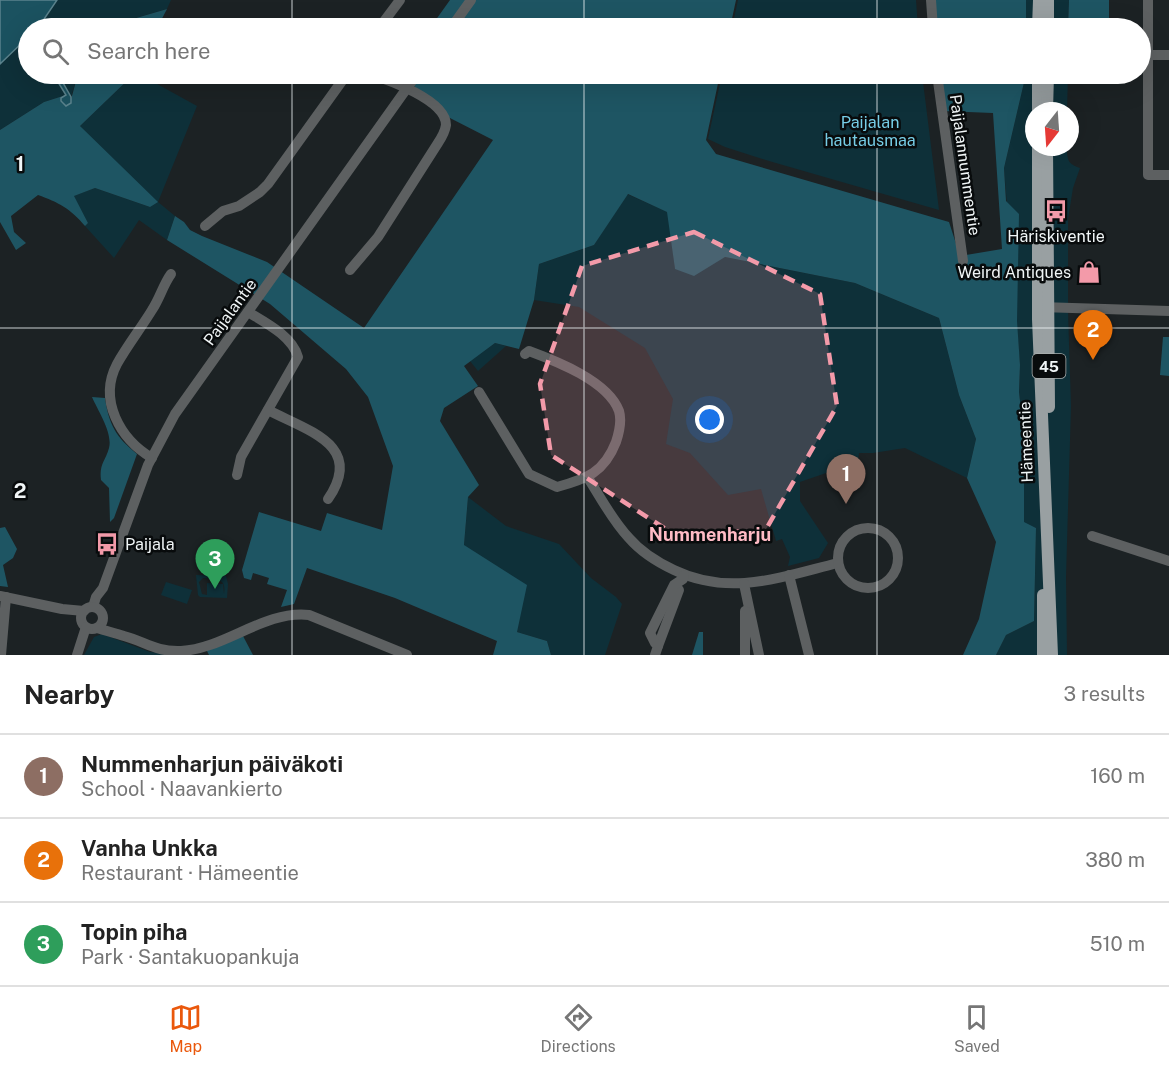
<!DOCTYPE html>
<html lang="en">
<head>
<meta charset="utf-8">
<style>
  body { margin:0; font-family:"Public Sans",sans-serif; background:#f6f6f6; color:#222 }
  .compass { position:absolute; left:1025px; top:102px; width:54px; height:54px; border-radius:50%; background:#fff; box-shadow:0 6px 24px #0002; rotate:197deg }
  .you { position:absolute; left:710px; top:420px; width:21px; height:21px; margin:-15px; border:4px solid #fff; border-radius:50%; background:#1a73e8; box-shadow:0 0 0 9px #1a73e833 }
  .badge { display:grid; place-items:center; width:39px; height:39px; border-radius:50%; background:#ea580c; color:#fff; font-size:20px; font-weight:700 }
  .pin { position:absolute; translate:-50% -50px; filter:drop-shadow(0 2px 3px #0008) }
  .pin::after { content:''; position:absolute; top:32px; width:21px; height:18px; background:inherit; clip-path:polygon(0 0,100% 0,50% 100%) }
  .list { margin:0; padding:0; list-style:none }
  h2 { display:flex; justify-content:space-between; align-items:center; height:78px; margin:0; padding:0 24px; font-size:26px }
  h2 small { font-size:20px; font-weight:400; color:#767676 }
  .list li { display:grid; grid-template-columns:39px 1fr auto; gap:18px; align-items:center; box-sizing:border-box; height:84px; padding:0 24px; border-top:2px solid #e0e0e0 }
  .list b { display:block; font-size:22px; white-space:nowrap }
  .list p { margin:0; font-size:20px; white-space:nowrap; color:#767676 }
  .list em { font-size:20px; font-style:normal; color:#767676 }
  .icon { flex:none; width:33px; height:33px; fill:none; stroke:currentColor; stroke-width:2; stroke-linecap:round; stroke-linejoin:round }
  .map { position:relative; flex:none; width:1169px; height:655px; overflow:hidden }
  .search { position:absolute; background:#fff; box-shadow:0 6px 24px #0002; left:18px; right:18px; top:18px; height:66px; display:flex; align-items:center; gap:15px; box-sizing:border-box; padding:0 21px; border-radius:33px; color:#767676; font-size:22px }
  .sheet { height:330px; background:#fff }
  nav { display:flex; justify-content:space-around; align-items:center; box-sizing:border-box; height:84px; border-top:2px solid #e0e0e0; background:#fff; font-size:16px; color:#767676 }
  nav a { display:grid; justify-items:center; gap:3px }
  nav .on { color:#ea580c }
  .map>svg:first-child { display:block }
  .green { fill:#0e3039; fill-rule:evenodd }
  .forest { fill:#1e5563 }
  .water { fill:#1b5260; stroke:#5b838d; stroke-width:1.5 }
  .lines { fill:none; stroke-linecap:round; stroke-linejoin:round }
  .minor { stroke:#5d6061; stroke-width:10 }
  .major { stroke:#99a0a2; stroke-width:12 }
  .marked { fill:#f39aa9; fill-opacity:0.2; stroke:#f39aa9; stroke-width:4.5; stroke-dasharray:12 8; stroke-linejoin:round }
  .grid { fill:none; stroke:#f1f6f7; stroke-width:1.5; stroke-opacity:0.55 }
  .labels { text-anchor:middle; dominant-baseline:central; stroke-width:5; stroke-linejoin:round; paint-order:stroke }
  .shield { fill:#080b0c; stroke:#abb0b0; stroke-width:1.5 }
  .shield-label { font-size:15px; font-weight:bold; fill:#f1f6f7 }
  .park-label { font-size:16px; fill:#77cee7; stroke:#080b0c }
  .street-label { font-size:16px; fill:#f1f6f7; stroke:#080b0c }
  .poi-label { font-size:16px; fill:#f1f6f7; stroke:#080b0c }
  .neighbourhood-label { font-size:18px; font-weight:bold; fill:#ffbbc5; stroke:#080b0c }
  .grid-label { font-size:20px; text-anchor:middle; font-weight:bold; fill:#f1f6f7; stroke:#080b0c; stroke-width:5; stroke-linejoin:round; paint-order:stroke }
</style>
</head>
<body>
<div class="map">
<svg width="1169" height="655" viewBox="0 0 1169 655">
  <rect width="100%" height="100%" fill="#1c2224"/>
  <g class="green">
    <path d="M57 0H171L167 9 101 28H38Z"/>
    <path d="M738 0H916L918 28H732Z"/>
    <path d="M1026 0H1069L1068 28H1026Z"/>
    <path d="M28 36V74H53L66 95 44 102 0 130V64Z"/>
    <path d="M58 74H78L71 97Z"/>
    <path d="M134 74H139L197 106 158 202 175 216 167 240 139 220 114 258 85 226 88 223 73 196 95 188 150 207 80 126Z"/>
    <path d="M722 74H922L939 210 769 161 725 147 708 139Z"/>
    <path d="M1026 74H1068L1067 111H1034V147H1067C1067 160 1068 164 1080 168L1073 188 1068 219V311L1071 406 1066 577 1067 655H996L1006 635 1034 621 1036 528 1023 523 1024 437 1019 392 1020 365 1004 168Z"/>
    <path d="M627 194 668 212 675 269 725 257 855 283 939 318 959 395 976 439 967 478 905 448 873 453H859L858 462 800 482V501L828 543 819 558 788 566 790 557 782 539 776 541 761 489 728 495 690 453 666 444 673 399 645 348 579 307 534 300 539 264 594 245Z"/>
    <path d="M495 343 506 346 478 371 470 361Z"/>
    <path d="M468 497 506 526 559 544 591 578 616 597 622 604 605 655H551L547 641 517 632 464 545Z"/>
    <path d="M196 575 226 576 228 584 227 598 200 597 198 595ZM203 578C216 579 227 578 224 594L223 584 207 583V595L202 594 199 582Z"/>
    <path d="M166 582 192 590 187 604 161 595Z"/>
    <path d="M102 634 150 652 185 655H84L94 637Z"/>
  </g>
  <g class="forest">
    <path d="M450 0H736L730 28H430Z"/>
    <path d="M934 0H1026V28H935Z"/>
    <path d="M1069 0H1109V28H1068Z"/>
    <path d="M167 9 157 28H101H102Z"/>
    <path d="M78 74H134L80 126 158 202 150 207 95 188 74 196 88 223 85 226C71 209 58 202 38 195L11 216 14 232 26 243 16 250 0 222V130L44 102 66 95 70 103Z"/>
    <path d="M404 74H720L706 140 716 154 949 222 960 256 1002 249 993 113 943 111 939 74H1026L1004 168 1006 201 1019 214 1017 321 1020 365 1019 392 1024 437V522L1036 528 1034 621 1006 635 996 655H963L979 619 996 542 967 478 976 439 959 395 939 318 855 283 725 257 694 276 675 269 667 212 628 194 594 245 539 264 534 300 519 349 495 343 464 366 478 386 444 408 440 421 479 485 468 497 464 545 527 585 517 632 547 641 551 655H493L497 641 395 598 307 568 294 604 281 607 287 590 267 584 269 578 253 573 251 580 244 578 242 570 259 512 321 531 327 513 382 530 393 466 368 397 346 369 270 304 167 240 175 216 184 222 190 230 202 236 267 262 364 328 493 140 448 117 420 93Z"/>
    <path d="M1163 337H1169V376L1160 375Z"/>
    <path d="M92 397 105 398C109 425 116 437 137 454L114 518 110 522 109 488 101 480C99 464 105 462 109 448 113 433 98 411 92 397Z"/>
    <path d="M5 527 17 549 13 558 3 565 8 587 0 586V528Z"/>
    <path d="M699 632H703V655H692Z"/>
    <path d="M243 636 253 655H209L206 649Z"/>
  </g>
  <g class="water">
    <path d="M0 0H57L38 28H28V37L0 64Z"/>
    <path d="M53 74H58L71 97V103L66 106 61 101V98L66 95Z"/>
  </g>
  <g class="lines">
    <g class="minor">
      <path d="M931 0 933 28"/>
      <path d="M1148 0V175H1169"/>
      <path d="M379 28 400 0"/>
      <path d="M451 28 471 0"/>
      <path d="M1148 55H1169"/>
      <path d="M937 74 963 261"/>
      <path d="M205 226 223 211 239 206 260 192 268 184 347 74"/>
      <path d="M350 270 378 237 438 143C442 137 445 132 446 125 446 100 389 80 369 74"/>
      <path d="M1040 307 1169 311"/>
      <path d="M479 392 529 474 557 487C586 479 604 473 616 442 619 433 622 421 619 411 608 381 556 361 529 351L525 354"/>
      <path d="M268 410C308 431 365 445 328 499"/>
      <path d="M152 458C120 439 98 400 117 364 127 346 141 328 152 310 160 298 163 285 171 274"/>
      <path d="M237 475 241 457 298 357C292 336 266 323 248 312"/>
      <path d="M588 478C601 498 612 520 629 538 641 552 657 562 674 570 730 597 781 577 838 563"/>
      <circle cx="868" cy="558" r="30"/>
      <path d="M1092 536 1169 561"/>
      <path d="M789 575 809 655"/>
      <path d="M744 584 759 655"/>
      <path d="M0 596 62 609 84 611"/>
      <path d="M93 607 96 597 103 588 148 465 175 414 417 74"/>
      <circle cx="92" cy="618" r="11"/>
      <path d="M745 611V655"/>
      <path d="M97 628C106 631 115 633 124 636 146 642 155 652 181 651 225 649 264 610 309 615L407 655"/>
      <path d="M658 646 679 590"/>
      <path d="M1 655 6 597"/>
      <path d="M77 655 86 627"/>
      <path d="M655 655 658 646 655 643 650 633 674 585 683 579 684 575"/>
    </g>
    <g class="major">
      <path d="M1038 28 1039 0"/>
      <path d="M1048 28V0"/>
      <path d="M1038 74V111"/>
      <path d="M1047 111 1048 74"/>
      <path d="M1038 147V319L1052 655"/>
      <path d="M1047 147 1049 407"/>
      <path d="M1043 655V595"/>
    </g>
  </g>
  <path class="marked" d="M694 232 820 294 837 406 765 531 672 533 551 455 540 384 582 266Z"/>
  <path class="grid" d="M292 0V28M584 0V28M877 0V28M292 74V655M584 74V655M877 74V655M0 328H1169"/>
  <defs>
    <g id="bus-bare" transform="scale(1.8)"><path d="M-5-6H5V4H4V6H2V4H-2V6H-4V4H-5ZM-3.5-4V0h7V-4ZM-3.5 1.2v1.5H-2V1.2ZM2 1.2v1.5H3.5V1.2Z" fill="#f39aa9" stroke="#080b0c" stroke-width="2.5" paint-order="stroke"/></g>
    <g id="shop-bare" transform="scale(1.8)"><path d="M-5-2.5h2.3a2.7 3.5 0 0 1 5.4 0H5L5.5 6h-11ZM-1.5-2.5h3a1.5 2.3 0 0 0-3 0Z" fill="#f39aa9" stroke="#080b0c" stroke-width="2.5" paint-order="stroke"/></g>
  </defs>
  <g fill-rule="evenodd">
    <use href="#bus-bare" x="1056" y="211"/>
    <use href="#shop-bare" x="1089" y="272"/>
    <use href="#bus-bare" x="107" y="544"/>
  </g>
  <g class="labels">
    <rect class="shield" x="1032.5" y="354" width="33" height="24" rx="4.5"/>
    <g class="shield-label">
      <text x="1049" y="366">45</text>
    </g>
    <g class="park-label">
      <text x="870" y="122">Paijalan<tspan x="870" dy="18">hautausmaa</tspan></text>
    </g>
    <g class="street-label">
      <text transform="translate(965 165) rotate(82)">Paijalannummentie</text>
      <text transform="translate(230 312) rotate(-54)">Paijalantie</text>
      <text transform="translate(1026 442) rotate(-92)">Hämeentie</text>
    </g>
    <g class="poi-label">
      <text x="1056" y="236">Häriskiventie</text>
      <text x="1071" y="272" text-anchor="end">Weird Antiques</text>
      <text x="125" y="544" text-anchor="start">Paijala</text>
    </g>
    <g class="neighbourhood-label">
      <text x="710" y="534">Nummenharju</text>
    </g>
  </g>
  <g class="grid-label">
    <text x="20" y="171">1</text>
    <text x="20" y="498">2</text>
  </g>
</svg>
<svg class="compass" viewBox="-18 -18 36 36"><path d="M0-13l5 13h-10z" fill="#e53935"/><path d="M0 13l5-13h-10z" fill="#767676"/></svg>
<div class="you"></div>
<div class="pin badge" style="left:846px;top:504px;background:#8d6e63">1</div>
<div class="pin badge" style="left:1093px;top:360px;background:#e8710a">2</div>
<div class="pin badge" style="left:215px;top:589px;background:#2e9e5b">3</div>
<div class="search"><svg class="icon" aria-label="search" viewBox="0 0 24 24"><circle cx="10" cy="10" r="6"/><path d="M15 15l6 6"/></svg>Search here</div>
</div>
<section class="sheet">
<h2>Nearby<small>3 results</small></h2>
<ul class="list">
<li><span class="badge" style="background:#8d6e63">1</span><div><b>Nummenharjun päiväkoti</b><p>School · Naavankierto</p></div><em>160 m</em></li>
<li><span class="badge" style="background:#e8710a">2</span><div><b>Vanha Unkka</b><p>Restaurant · Hämeentie</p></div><em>380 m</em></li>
<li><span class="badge" style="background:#2e9e5b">3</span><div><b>Topin piha</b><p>Park · Santakuopankuja</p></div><em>510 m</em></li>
</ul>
</section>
<nav>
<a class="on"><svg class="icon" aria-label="map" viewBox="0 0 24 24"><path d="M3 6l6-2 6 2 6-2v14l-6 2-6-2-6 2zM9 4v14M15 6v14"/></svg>Map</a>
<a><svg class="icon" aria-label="directions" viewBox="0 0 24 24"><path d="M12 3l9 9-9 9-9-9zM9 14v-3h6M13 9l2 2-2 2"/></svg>Directions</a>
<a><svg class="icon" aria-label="saved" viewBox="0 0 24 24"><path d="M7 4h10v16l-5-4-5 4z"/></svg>Saved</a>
</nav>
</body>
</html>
